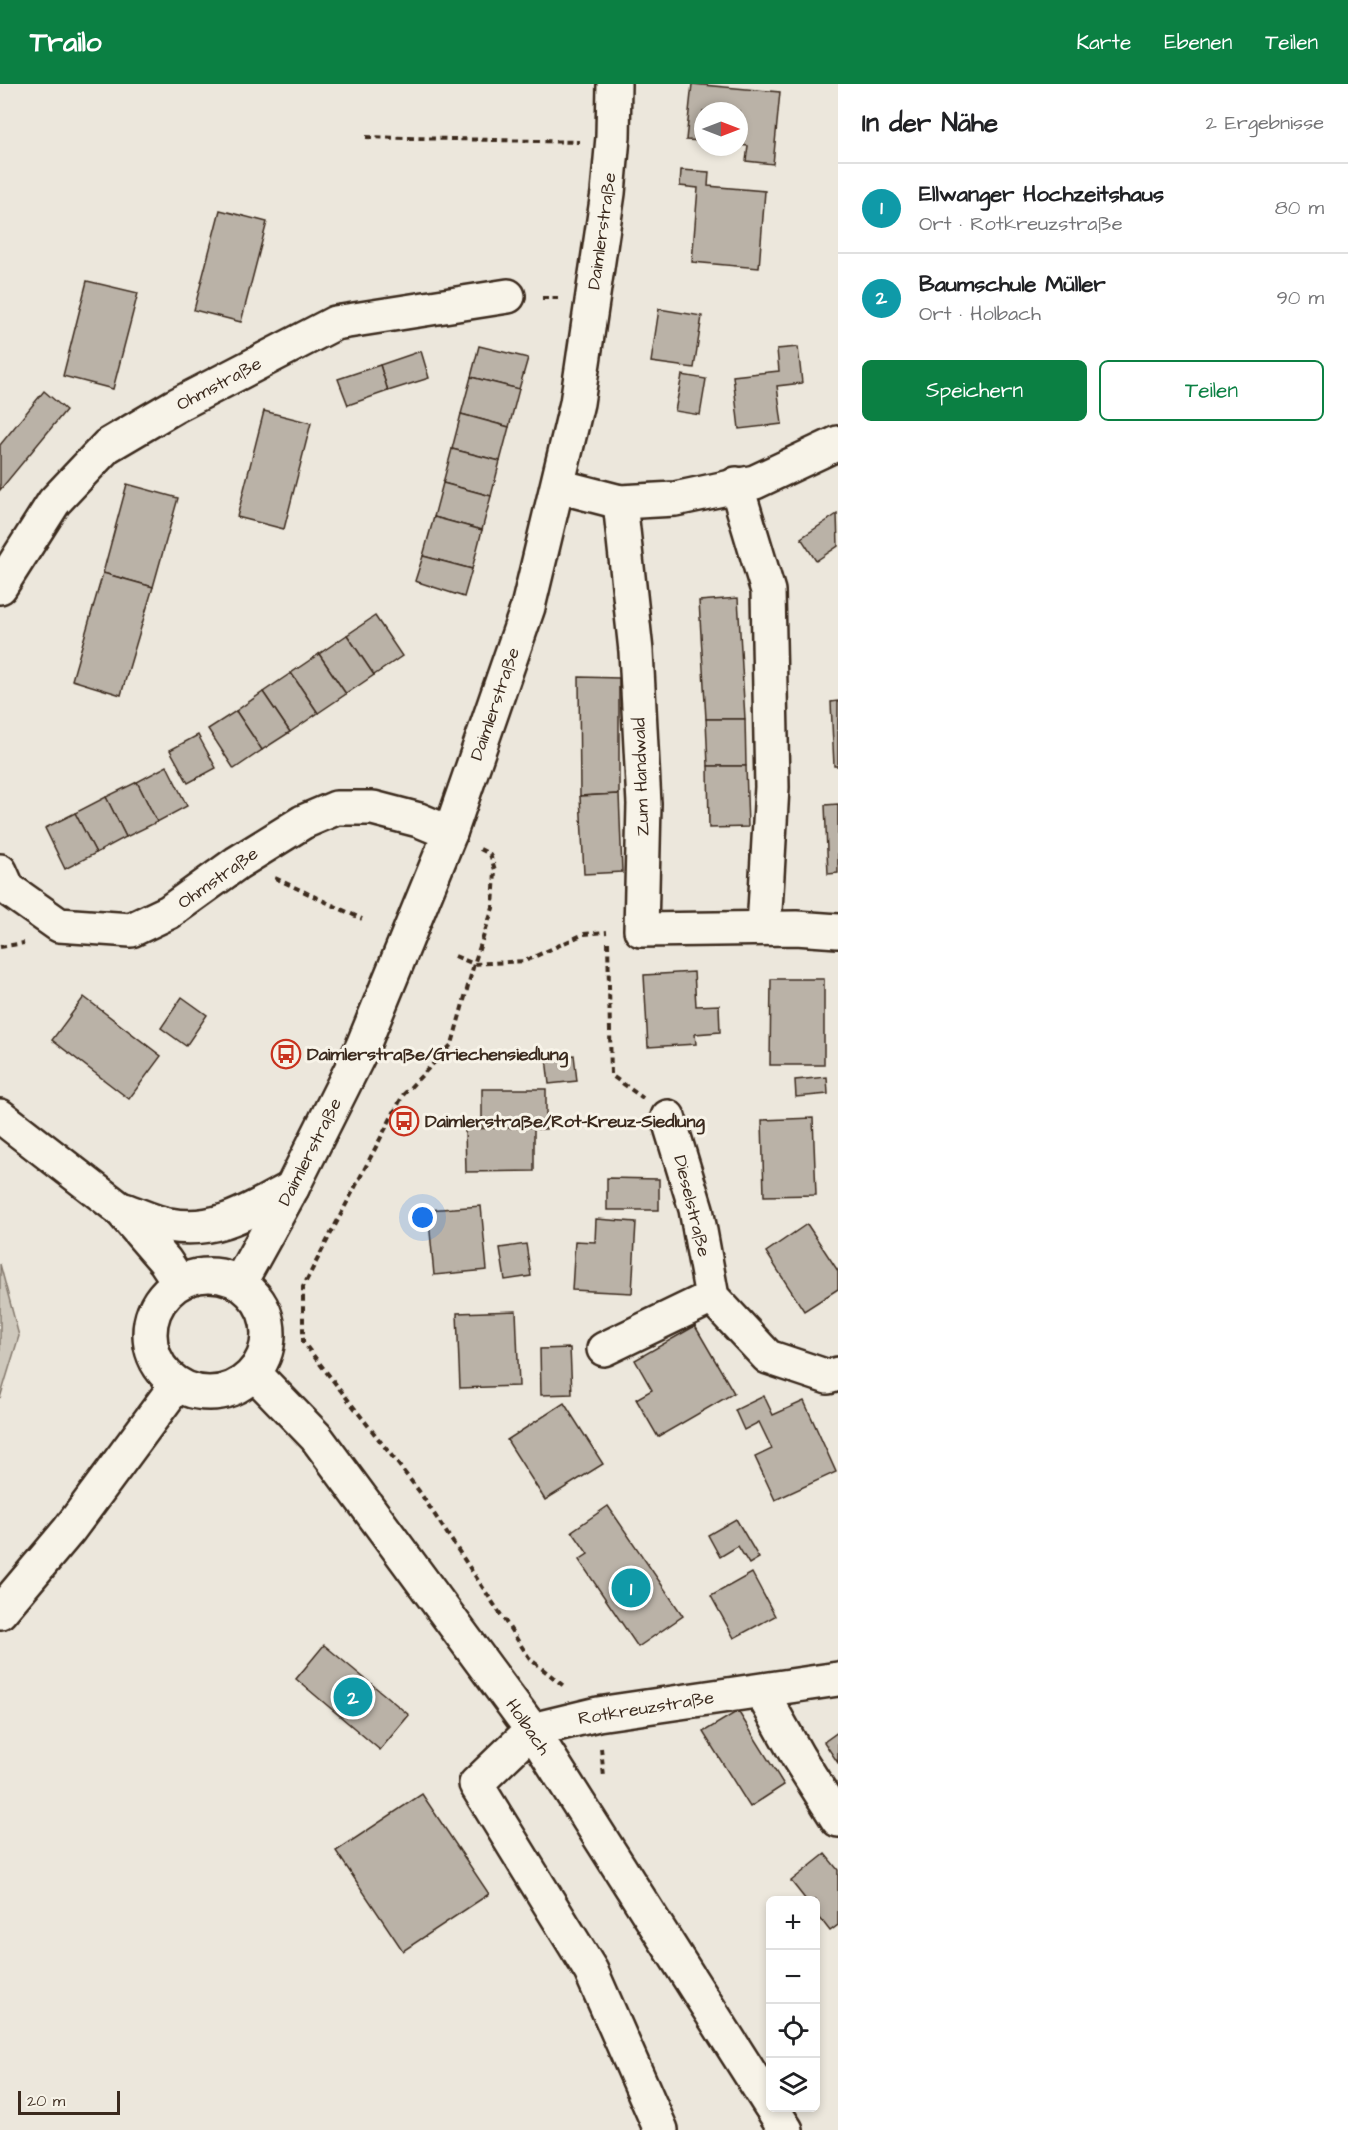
<!DOCTYPE html>
<html lang="de">
<head>
<meta charset="utf-8">
<style>
  body { margin:0; font-family:"Architects Daughter",sans-serif; background:#f2f2f2; color:#202124 }
  .controls { position:absolute; right:18px; bottom:18px; display:grid; overflow:hidden; border-radius:9px; box-shadow:0 3px 9px #0003 }
  .controls button { width:54px; height:54px; display:grid; place-items:center; padding:0; border:0; border-bottom:2px solid #e0e0e0; background:#fff; color:#202124; font:30px sans-serif }
  .compass { position:absolute; left:694px; top:18px; width:54px; height:54px; border-radius:50%; background:#fff; box-shadow:0 3px 9px #0003; rotate:90deg }
  .scale { position:absolute; left:18px; bottom:15px; width:102px; box-sizing:border-box; padding-left:6px; border:3px solid #3b2a1e; border-top:0; font-size:16px; line-height:21px; white-space:nowrap; color:#3b2a1e; -webkit-text-stroke:4px #f7f3e8; paint-order:stroke }
  .you { position:absolute; left:423px; top:1134px; width:21px; height:21px; margin:-15px; border:4px solid #fff; border-radius:50%; background:#1a73e8; box-shadow:0 0 0 9px #1a73e833 }
  .badge { display:grid; place-items:center; width:39px; height:39px; border-radius:50%; background:#0b8043; color:#fff; font-size:20px; font-weight:700 }
  .pin { position:absolute; translate:-50% -50%; border:3px solid #fff; box-shadow:0 2px 6px #0006 }
  .list { margin:0; padding:0; list-style:none }
  h2 { display:flex; justify-content:space-between; align-items:center; height:78px; margin:0; padding:0 24px; font-size:26px }
  h2 small { font-size:20px; font-weight:400; color:#757577 }
  .list li { display:grid; grid-template-columns:39px 1fr auto; gap:18px; align-items:center; box-sizing:border-box; height:90px; padding:0 24px; border-top:2px solid #e0e0e0 }
  .list b { display:block; font-size:22px; white-space:nowrap }
  .list p { margin:0; font-size:20px; white-space:nowrap; color:#757577 }
  .list em { font-size:20px; font-style:normal; color:#757577 }
  .actions { display:flex; gap:12px; padding:18px 24px }
  .actions a { flex:1; padding:14px 0; border:2px solid #0b8043; border-radius:9px; text-align:center; font-size:21px; color:#0b8043 }
  .actions .main { background:#0b8043; color:#fff }
  .icon { flex:none; width:33px; height:33px; fill:none; stroke:currentColor; stroke-width:2; stroke-linecap:round; stroke-linejoin:round }
  .map { position:relative; flex:none; width:838px; height:2046px; overflow:hidden }
  header { display:flex; align-items:center; gap:36px; box-sizing:border-box; height:84px; padding:0 30px; background:#0b8043; color:#fff }
  header strong { font-size:28px }
  nav { display:flex; gap:33px; margin-inline-start:auto; font-size:21px }
  main { display:flex }
  aside { flex:1; background:#fff }
  .map>svg:first-child { display:block }
  .green { fill:#cec8bc; stroke:#84796d; stroke-width:1.5 }
  .building { fill:#bab2a7; stroke:#3b2a1e; stroke-width:1.5 }
  .lines { fill:none; stroke-linecap:round; stroke-linejoin:round }
  .minor-casing { stroke:#3b2a1e; stroke-width:38 }
  .major-casing { stroke:#3b2a1e; stroke-width:38 }
  .path { stroke:#3b2a1e; stroke-width:4; stroke-dasharray:6 4.5; stroke-linecap:butt }
  .minor { stroke:#f7f3e8; stroke-width:33 }
  .major { stroke:#f7f3e8; stroke-width:33 }
  .labels { text-anchor:middle; dominant-baseline:central; stroke-width:6; stroke-linejoin:round; paint-order:stroke }
  .street-label { font-size:18px; fill:#3b2a1e; stroke:#f7f3e8 }
  .poi-label { font-size:18px; font-weight:bold; fill:#3b2a1e; stroke:#f7f3e8; text-anchor:start }
</style>
</head>
<body>
<header>
<strong>Trailo</strong>
<nav><a>Karte</a><a>Ebenen</a><a>Teilen</a></nav>
</header>
<main>
<div class="map">
<svg width="838" height="2046" viewBox="0 0 838 2046">
  <rect width="100%" height="100%" fill="#ece7dc"/>
  <filter id="ink" filterUnits="userSpaceOnUse"><feTurbulence type="fractalNoise" baseFrequency=".0167" numOctaves="2"/><feDisplacementMap in="SourceGraphic" scale="12" xChannelSelector="R" yChannelSelector="G"/><feConvolveMatrix kernelMatrix="1 2 1 2 8 2 1 2 1" color-interpolation-filters="sRGB"/></filter>
  <g filter="url(#ink)">
    <path class="green" d="M0 1180 19 1252 0 1314Z"/>
    <g class="building">
      <path d="M692 0 780 8 773 80 746 77 748 62 739 61V27H703V57L686 56Z"/>
      <path d="M681 86 709 88 708 102 765 107 759 184 692 178 698 104 680 102Z"/>
      <path d="M220 126 267 138 241 238 194 226Z"/>
      <path d="M87 197 138 209 113 305 63 292Z"/>
      <path d="M659 225 702 232 694 284 651 278Z"/>
      <path d="M479 262 528 274 519 305 471 293Z"/>
      <path d="M798 263 802 299 777 302 782 340 739 345 733 292 779 287 777 265Z"/>
      <path d="M421 267 429 294 388 307 380 281Z"/>
      <path d="M380 281 388 307 348 321 338 295Z"/>
      <path d="M682 291 706 295 700 331 675 327Z"/>
      <path d="M471 293 519 305 509 343 461 330Z"/>
      <path d="M44 307 66 326 0 406V361Z"/>
      <path d="M264 327 311 339 284 445 237 433Z"/>
      <path d="M461 330 509 343 500 377 452 365Z"/>
      <path d="M452 365 500 377 491 412 443 399Z"/>
      <path d="M443 399 491 412 482 446 434 433Z"/>
      <path d="M127 400 178 414 153 503 103 489Z"/>
      <path d="M837 430 838 462 816 477 801 454Z"/>
      <path d="M434 433 482 446 472 485 423 472Z"/>
      <path d="M423 472 472 485 464 513 415 497Z"/>
      <path d="M103 489 153 503 121 611 72 596Z"/>
      <path d="M738 514 745 635H706L699 517Z"/>
      <path d="M375 532 402 572 374 591 347 551Z"/>
      <path d="M347 551 374 591 346 610 319 570Z"/>
      <path d="M319 570 346 610 318 629 291 589Z"/>
      <path d="M291 589 318 629 290 648 263 608Z"/>
      <path d="M579 593 619 594V710L580 712Z"/>
      <path d="M263 608 290 648 262 666 236 627Z"/>
      <path d="M838 617V682H834L831 618Z"/>
      <path d="M236 627 262 666 234 685 208 645Z"/>
      <path d="M706 635H745L746 682H708Z"/>
      <path d="M198 651 216 684 188 699 170 666Z"/>
      <path d="M167 682 187 722 157 738 137 698Z"/>
      <path d="M708 682H746L748 743 709 744Z"/>
      <path d="M137 698 157 738 126 753 106 713Z"/>
      <path d="M619 710 622 788 584 790 580 712Z"/>
      <path d="M106 713 126 753 96 769 75 729Z"/>
      <path d="M838 720V789L828 790 825 721Z"/>
      <path d="M75 729 96 769 65 785 45 744Z"/>
      <path d="M694 888 696 922 719 921 720 948 695 950 696 960 648 963 644 891Z"/>
      <path d="M771 895H824V981H770Z"/>
      <path d="M84 913 161 972 129 1015 52 956Z"/>
      <path d="M182 913 207 931 186 962 161 944Z"/>
      <path d="M574 971 577 997 549 1000 546 974Z"/>
      <path d="M827 993 828 1010 796 1013 795 996Z"/>
      <rect x="482" y="1005" width="64" height="40"/>
      <path d="M813 1034 816 1111 764 1112 762 1036Z"/>
      <path d="M534 1043V1087L466 1088 465 1045Z"/>
      <path d="M607 1094 659 1095V1126H607Z"/>
      <path d="M481 1122 487 1186 434 1191 428 1126Z"/>
      <path d="M596 1135 636 1138 632 1209 572 1206 575 1157 595 1158Z"/>
      <path d="M807 1140 838 1187V1205L804 1227 766 1168Z"/>
      <path d="M526 1160 531 1192 505 1196 500 1164Z"/>
      <path d="M516 1227 519 1302 460 1304 457 1229Z"/>
      <path d="M695 1242 734 1309 658 1353 636 1315 652 1306 635 1276Z"/>
      <path d="M570 1264 572 1310 541 1311 540 1265Z"/>
      <path d="M764 1312 773 1331 804 1317 836 1388 775 1416 755 1373 772 1365 759 1338 744 1346 735 1326Z"/>
      <path d="M564 1319 603 1380 545 1416 507 1356Z"/>
      <path d="M608 1422 683 1532 638 1563 579 1476 588 1470 572 1447Z"/>
      <path d="M736 1435 759 1474 749 1480 738 1462 720 1473 708 1451Z"/>
      <path d="M752 1489 775 1532 734 1554 711 1512Z"/>
      <path d="M324 1561 409 1631 380 1666 296 1595Z"/>
      <path d="M738 1627 784 1701 750 1723 703 1648Z"/>
      <path d="M838 1648V1679L824 1658Z"/>
      <path d="M422 1710 489 1810 403 1867 336 1767Z"/>
      <path d="M825 1770 838 1786V1841L830 1847 816 1829V1816H806L791 1797Z"/>
    </g>
    <g class="lines">
      <g class="minor-casing">
        <g id="minor">
          <path d="M736 400 768 507 772 703 764 844"/>
          <path d="M558 402 620 418 675 415 755 398 838 359"/>
          <path d="M620 418 636 567 644 720 641 846 796 844 838 847"/>
          <path d="M0 503 54 418 107 362 175 322 335 239 508 212"/>
          <path d="M0 787 8 805 59 841 131 846 169 828 237 779 303 738 336 724H373L419 736 450 749"/>
          <path d="M0 1032 120 1125 165 1177 179 1198"/>
          <path d="M668 1033 696 1125 712 1213 768 1273 828 1293 838 1290"/>
          <path d="M124 1126C139 1131 154 1139 169 1141 217 1150 252 1125 292 1104"/>
          <path d="M604 1265 712 1213"/>
          <path d="M254 1289 316 1353 532 1646 770 2021"/>
          <path d="M761 1607 798 1673 838 1736"/>
          <path d="M772 2024 786 2046"/>
          <path d="M661 2046 591 1887 476 1700 532 1646 598 1630 838 1595"/>
        </g>
      </g>
      <g class="major-casing">
        <g id="major">
          <circle cx="209" cy="1250" r="59"/>
          <path d="M240 1198 292 1104 362 964 450 749 528 523 577 319 608 109 613 53 614 0"/>
          <path d="M0 1528 69 1446 177 1300"/>
        </g>
      </g>
      <g class="path">
        <path d="M366 53 579 58"/>
        <path d="M542 214H558"/>
        <path d="M480 765 490 770 495 786 493 824 474 880 452 960 403 1011 303 1203V1258L419 1407 530 1575 565 1603"/>
        <path d="M275 794 362 835"/>
        <path d="M608 858 611 991 643 1014"/>
        <path d="M0 863 24 859"/>
        <path d="M455 872 474 880 525 877 584 850 607 848"/>
        <path d="M601 1664 604 1693"/>
      </g>
      <use href="#minor" class="minor"/>
      <use href="#major" class="major"/>
    </g>
  </g>
  <defs>
    <g id="bus-ring" transform="scale(1.5)"><circle r="9.5" fill="#f7f3e8" stroke="#c8321e" stroke-width="1.5"/><path d="M-5-6H5V4H4V6H2V4H-2V6H-4V4H-5ZM-3.5-4V0h7V-4ZM-3.5 1.2v1.5H-2V1.2ZM2 1.2v1.5H3.5V1.2Z" fill="#c8321e"/></g>
  </defs>
  <g fill-rule="evenodd">
    <use href="#bus-ring" x="286" y="970"/>
    <use href="#bus-ring" x="404" y="1037"/>
  </g>
  <g class="labels">
    <g class="street-label">
      <text transform="translate(602 147) rotate(-82)">Daimlerstraße</text>
      <text transform="translate(219 300) rotate(-28)">Ohmstraße</text>
      <text transform="translate(495 620) rotate(-71)">Daimlerstraße</text>
      <text transform="translate(641 693) rotate(-92)">Zum Handwald</text>
      <text transform="translate(218 794) rotate(-35)">Ohmstraße</text>
      <text transform="translate(310 1068) rotate(-63)">Daimlerstraße</text>
      <text transform="translate(692 1122) rotate(76)">Dieselstraße</text>
      <text transform="translate(646 1624) rotate(-9)">Rotkreuzstraße</text>
      <text transform="translate(528 1643) rotate(55)">Holbach</text>
    </g>
    <g class="poi-label">
      <text x="307" y="970">Daimlerstraße/Griechensiedlung</text>
      <text x="425" y="1037">Daimlerstraße/Rot-Kreuz-Siedlung</text>
    </g>
  </g>
</svg>
<div class="controls">
<button>+</button>
<button>−</button>
<button><svg class="icon" aria-label="locate" viewBox="0 0 24 24"><circle cx="12" cy="12" r="6"/><path d="M12 2v4M12 18v4M2 12h4M18 12h4"/></svg></button>
<button><svg class="icon" aria-label="layers" viewBox="0 0 24 24"><path d="M12 4l9 5-9 5-9-5zM3 14l9 5 9-5"/></svg></button>
</div>
<svg class="compass" viewBox="-18 -18 36 36"><path d="M0-13l5 13h-10z" fill="#e53935"/><path d="M0 13l5-13h-10z" fill="#757577"/></svg>
<div class="scale">20 m</div>
<div class="you"></div>
<div class="pin badge" style="left:631px;top:1504px;background:#0f9aa8">1</div>
<div class="pin badge" style="left:353px;top:1613px;background:#0f9aa8">2</div>
</div>
<aside>
<h2>In der Nähe<small>2 Ergebnisse</small></h2>
<ul class="list">
<li><span class="badge" style="background:#0f9aa8">1</span><div><b>Ellwanger Hochzeitshaus</b><p>Ort · Rotkreuzstraße</p></div><em>80 m</em></li>
<li><span class="badge" style="background:#0f9aa8">2</span><div><b>Baumschule Müller</b><p>Ort · Holbach</p></div><em>90 m</em></li>
</ul>
<div class="actions"><a class="main">Speichern</a><a>Teilen</a></div>
</aside>
</main>
</body>
</html>
